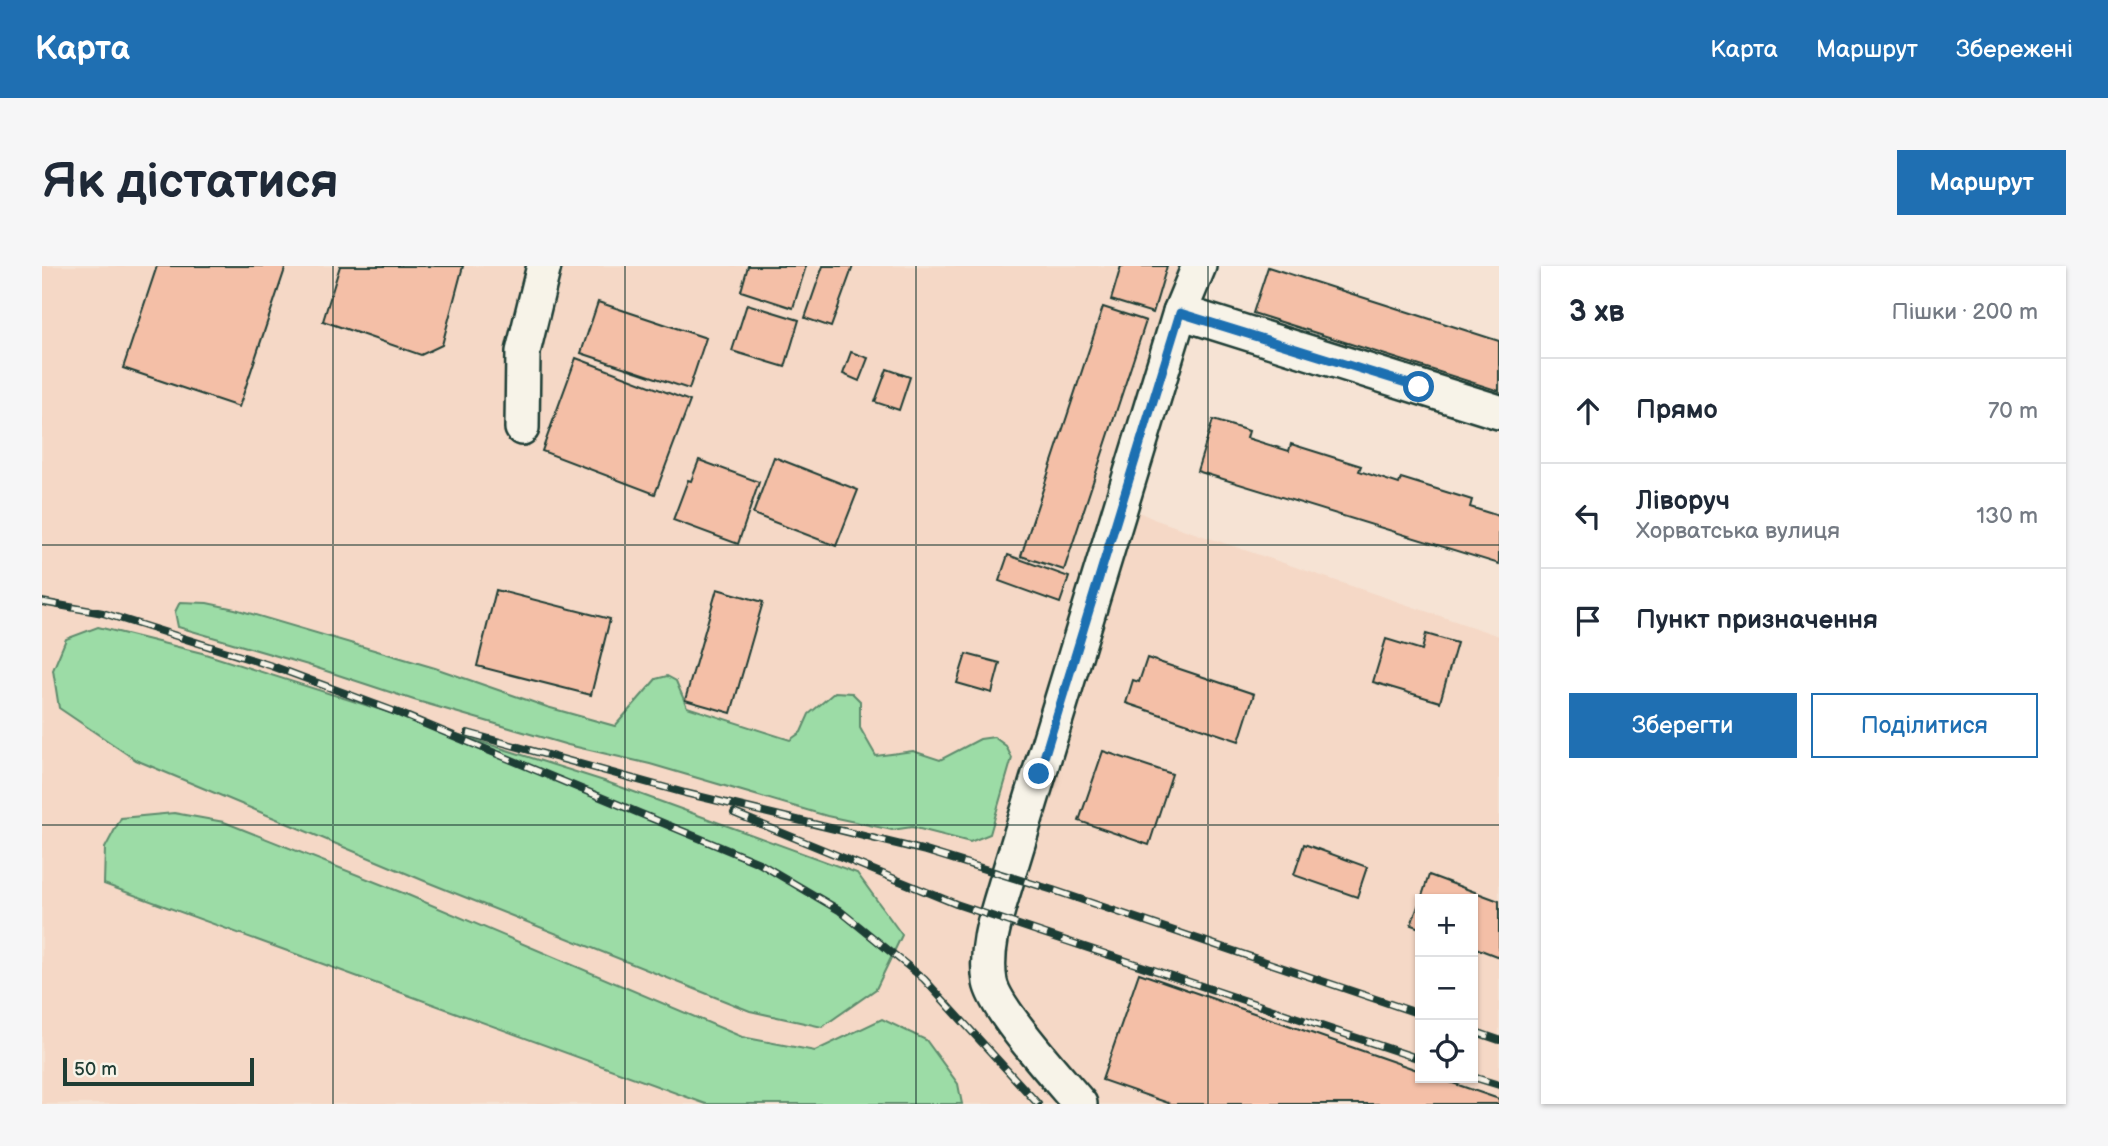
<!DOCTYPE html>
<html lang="uk">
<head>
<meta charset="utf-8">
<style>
  body { margin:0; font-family:"Balsamiq Sans",sans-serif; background:#f6f6f7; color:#1f2937 }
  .controls { position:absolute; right:21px; bottom:21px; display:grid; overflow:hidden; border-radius:0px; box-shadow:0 2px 5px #0004 }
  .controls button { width:63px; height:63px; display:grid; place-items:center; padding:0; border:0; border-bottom:2px solid #e0e1e3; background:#fff; color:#1f2937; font:35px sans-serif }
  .scale { position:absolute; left:21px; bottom:18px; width:191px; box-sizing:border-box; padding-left:7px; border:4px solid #1f3d34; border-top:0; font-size:19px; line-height:24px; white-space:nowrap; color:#1f3d34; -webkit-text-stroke:5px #f7f3e8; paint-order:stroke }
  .stop { position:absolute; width:21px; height:21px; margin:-16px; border:5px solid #1f6fb2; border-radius:50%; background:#fff }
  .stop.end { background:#1f6fb2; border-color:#fff; box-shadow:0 2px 7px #0008 }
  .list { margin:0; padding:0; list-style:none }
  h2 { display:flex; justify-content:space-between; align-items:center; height:91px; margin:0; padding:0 28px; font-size:30px }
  h2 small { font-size:23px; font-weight:400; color:#747a83 }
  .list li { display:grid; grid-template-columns:46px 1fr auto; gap:21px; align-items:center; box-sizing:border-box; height:105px; padding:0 28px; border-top:2px solid #e0e1e3 }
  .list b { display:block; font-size:26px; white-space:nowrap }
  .list p { margin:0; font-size:23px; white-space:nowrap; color:#747a83 }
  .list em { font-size:23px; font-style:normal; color:#747a83 }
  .actions { display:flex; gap:14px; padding:21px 28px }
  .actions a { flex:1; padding:16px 0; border:2px solid #1f6fb2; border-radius:0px; text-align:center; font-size:24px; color:#1f6fb2 }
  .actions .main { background:#1f6fb2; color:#fff }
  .icon { flex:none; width:38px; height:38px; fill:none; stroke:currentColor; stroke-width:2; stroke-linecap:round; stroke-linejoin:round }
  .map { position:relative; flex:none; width:1457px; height:838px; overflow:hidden; border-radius:0px }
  header { display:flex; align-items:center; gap:42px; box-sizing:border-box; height:98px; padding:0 35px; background:#1f6fb2; color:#fff }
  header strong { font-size:33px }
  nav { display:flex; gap:38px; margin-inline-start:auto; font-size:24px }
  .intro { display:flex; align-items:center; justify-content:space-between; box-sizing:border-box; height:168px; padding:0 42px }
  h1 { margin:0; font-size:49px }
  .button { padding:18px 32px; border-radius:0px; background:#1f6fb2; color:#fff; font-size:24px; font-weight:700 }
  main { display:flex; gap:42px; padding:0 42px }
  aside { flex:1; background:#fff; border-radius:0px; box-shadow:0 2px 5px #0004 }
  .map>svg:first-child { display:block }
  .built { fill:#f5d8c6; fill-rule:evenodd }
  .green { fill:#9cdca6; stroke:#5e8c6d; stroke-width:2 }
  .building { fill:#f4bfa7; stroke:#1f3d34; stroke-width:2 }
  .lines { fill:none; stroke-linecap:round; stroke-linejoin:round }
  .minor-casing { stroke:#1f3d34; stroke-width:38 }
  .minor { stroke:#f7f3e8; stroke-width:33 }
  .rail-casing { stroke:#1f3d34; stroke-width:8 }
  .rail { stroke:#f7f3e8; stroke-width:5; stroke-dasharray:16; stroke-linecap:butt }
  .route { stroke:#1f6fb2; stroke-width:9 }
  .grid { fill:none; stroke:#1f3d34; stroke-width:2; stroke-opacity:0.55 }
</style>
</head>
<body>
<header>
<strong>Карта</strong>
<nav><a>Карта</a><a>Маршрут</a><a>Збережені</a></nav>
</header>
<div class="intro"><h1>Як дістатися</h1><a class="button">Маршрут</a></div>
<main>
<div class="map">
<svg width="1457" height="838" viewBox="0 0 1457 838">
  <rect width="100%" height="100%" fill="#f6e3d4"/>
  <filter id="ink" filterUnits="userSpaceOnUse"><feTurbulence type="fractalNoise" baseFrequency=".0143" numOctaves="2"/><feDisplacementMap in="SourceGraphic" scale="14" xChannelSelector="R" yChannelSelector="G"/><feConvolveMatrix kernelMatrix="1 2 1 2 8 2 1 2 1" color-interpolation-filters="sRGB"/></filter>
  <g filter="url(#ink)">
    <path class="built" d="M0 0H1143L1068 233 1114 254 1457 370V838H0ZM1378 633H1431V812H1378Z"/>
    <g class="green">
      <path d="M138 336 165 337 193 343 393 402 505 441 573 460 614 413 625 410 634 415 645 441 748 474 759 466 767 448 793 426 810 427 818 435V462L834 490 871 485 898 494 938 473 952 471 964 480 970 492 948 568 928 576 870 561 850 564 785 550 608 498 526 479 372 434 266 399 136 361 133 346Z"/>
      <path d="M56 361 160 387 562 515 815 607 860 669 834 723 780 761 708 745 385 616 94 494 17 442 11 404 24 373Z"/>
      <path d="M132 547 182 556 366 629 700 771 773 785 840 753 884 774 916 818 920 838H664L62 618 63 582 79 552Z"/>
    </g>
    <g class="building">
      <path d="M115 0H244L197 141 81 102Z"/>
      <path d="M298 0H421L400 79 379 89 281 55Z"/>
      <path d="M706 0H764L751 42 699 25Z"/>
      <path d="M781 0H811L789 61 763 52Z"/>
      <path d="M1079 0H1125L1111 47 1069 34Z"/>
      <path d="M1226 1 1457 75V125L1211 47Z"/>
      <path d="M556 36 664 72 647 123 539 87Z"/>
      <path d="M705 38 757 54 743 101 690 85Z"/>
      <path d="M1061 41 1104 55 1022 304 979 290Z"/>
      <path d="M809 86 826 92 817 115 801 108Z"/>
      <path d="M534 92 648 135 613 228 500 185Z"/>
      <path d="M845 103 868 111 857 144 833 136Z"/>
      <path d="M1171 154 1207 165 1205 172 1247 185 1249 178 1319 200 1317 205 1357 218 1359 212 1430 234 1428 241 1457 250V298L1155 205Z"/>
      <path d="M732 191 816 224 794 280 711 248Z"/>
      <path d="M657 194 717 216 696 278 631 254 646 214 649 215Z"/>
      <path d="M966 289 1027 311 1018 337 957 315Z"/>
      <path d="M675 323 721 336 689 447 643 434Z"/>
      <path d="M454 324 568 353 549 429 435 400Z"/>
      <path d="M1384 368 1415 377 1398 436 1331 416 1344 373 1380 384Z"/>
      <path d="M924 388 958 397 950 427 915 417Z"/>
      <path d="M1105 392 1212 428 1197 475 1084 437 1091 414 1097 416Z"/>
      <path d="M1061 485 1130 508 1107 579 1037 555Z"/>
      <path d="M1262 578 1325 601 1315 631 1252 609Z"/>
      <path d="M1387 609 1457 635V691L1431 681V633H1379Z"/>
      <path d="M1378 635V662L1369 659Z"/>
      <path d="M1097 707 1378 805V812H1396L1457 833V838H1129L1060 814Z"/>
    </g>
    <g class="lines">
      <g class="minor-casing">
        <g id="minor">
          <path d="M1138 46 1457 146"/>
          <path d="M480 162 481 86 502 0"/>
          <path d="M1038 838C1018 814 953 744 948 716 942 680 956 645 966 610L1138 46 1157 0"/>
        </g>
      </g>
      <use href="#minor" class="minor"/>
      <g class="rail-casing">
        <g id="rail">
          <path d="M0 336 61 347 230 400 359 448 717 597 797 644 882 713 996 838"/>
          <path d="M426 467 643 527 884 585 1011 624 1378 748"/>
          <path d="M692 547 914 638 1378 793"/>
          <path d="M1431 765 1457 774"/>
          <path d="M1431 811 1457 819"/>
        </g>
      </g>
      <use href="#rail" class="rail"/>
    </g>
  </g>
  <g class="lines" filter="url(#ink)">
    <path class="route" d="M997 508 1138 47 1377 121"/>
  </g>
  <path class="grid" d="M291 0V838M583 0V838M874 0V838M1166 0V838M0 279H1457M0 559H1457"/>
</svg>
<div class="controls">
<button>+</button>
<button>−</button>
<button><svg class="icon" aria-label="locate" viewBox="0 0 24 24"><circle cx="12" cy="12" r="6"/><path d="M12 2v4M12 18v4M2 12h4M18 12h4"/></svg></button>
</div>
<div class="scale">50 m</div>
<div class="stop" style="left:1377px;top:121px"></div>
<div class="stop end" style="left:997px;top:508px"></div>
</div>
<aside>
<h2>3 хв<small>Пішки · 200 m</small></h2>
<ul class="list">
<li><svg class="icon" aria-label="ahead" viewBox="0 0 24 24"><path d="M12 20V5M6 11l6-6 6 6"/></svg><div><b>Прямо</b></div><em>70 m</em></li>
<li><svg class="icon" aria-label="left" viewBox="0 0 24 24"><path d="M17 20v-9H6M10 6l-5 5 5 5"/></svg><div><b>Ліворуч</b><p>Хорватська вулиця</p></div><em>130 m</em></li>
<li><svg class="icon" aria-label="arrive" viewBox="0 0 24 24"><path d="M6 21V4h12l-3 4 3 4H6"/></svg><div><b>Пункт призначення</b></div></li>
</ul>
<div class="actions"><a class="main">Зберегти</a><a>Поділитися</a></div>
</aside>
</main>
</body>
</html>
